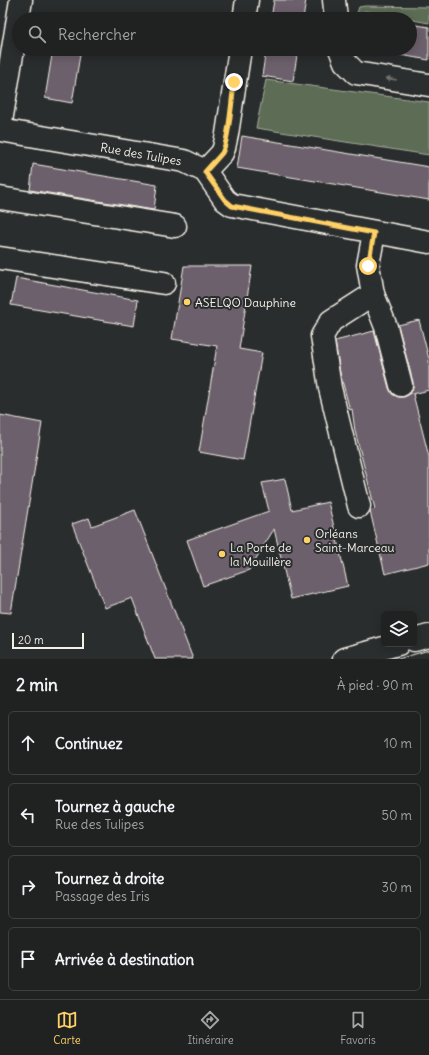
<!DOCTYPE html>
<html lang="fr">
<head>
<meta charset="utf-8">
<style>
  body { margin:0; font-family:Delius,sans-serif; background:#282a2a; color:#f1f3f6 }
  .controls { position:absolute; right:12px; bottom:12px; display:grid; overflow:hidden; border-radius:6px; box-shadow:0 2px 10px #0003 }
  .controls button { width:36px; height:36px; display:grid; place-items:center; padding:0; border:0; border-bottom:1px solid #3d3f40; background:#202222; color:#f1f3f6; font:20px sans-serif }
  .scale { position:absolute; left:12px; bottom:10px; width:72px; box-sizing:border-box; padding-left:4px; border:2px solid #f4f1e8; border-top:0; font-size:11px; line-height:14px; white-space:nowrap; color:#f4f1e8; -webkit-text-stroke:3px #2a2d2e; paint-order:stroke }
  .stop { position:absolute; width:12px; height:12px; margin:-9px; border:3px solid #ffd166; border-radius:50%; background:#fff }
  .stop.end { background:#ffd166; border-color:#fff; box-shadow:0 1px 4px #0008 }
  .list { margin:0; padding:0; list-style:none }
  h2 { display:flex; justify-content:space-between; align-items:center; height:52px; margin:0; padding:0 16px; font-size:17px }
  h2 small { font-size:13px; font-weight:400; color:#a2a4a5 }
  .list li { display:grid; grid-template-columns:26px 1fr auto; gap:12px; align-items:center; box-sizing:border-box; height:64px; margin:0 8px 8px; padding:0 8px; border:1px solid #3d3f40; border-radius:6px }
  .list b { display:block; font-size:15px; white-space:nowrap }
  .list p { margin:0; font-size:13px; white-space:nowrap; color:#a2a4a5 }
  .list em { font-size:13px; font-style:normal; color:#a2a4a5 }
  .icon { flex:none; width:22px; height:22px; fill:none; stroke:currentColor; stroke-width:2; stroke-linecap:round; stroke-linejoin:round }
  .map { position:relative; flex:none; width:429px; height:659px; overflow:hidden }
  .search { position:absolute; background:#202222; box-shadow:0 2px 10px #0003; left:12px; right:12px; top:12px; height:44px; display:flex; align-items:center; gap:10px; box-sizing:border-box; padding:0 14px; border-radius:22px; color:#a2a4a5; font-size:15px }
  .sheet { height:340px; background:#202222 }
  nav { display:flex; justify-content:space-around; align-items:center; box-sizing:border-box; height:56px; border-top:1px solid #3d3f40; background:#202222; font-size:11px; color:#a2a4a5 }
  nav a { display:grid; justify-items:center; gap:2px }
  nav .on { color:#ffd166 }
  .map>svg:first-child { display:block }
  .green { fill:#5c6c55; stroke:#a8ae9e }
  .building { fill:#6d606d; stroke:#f4f1e8 }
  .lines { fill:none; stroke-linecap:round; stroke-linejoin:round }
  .minor-casing { stroke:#f4f1e8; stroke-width:25 }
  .minor { stroke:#2a2d2e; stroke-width:22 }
  .tram { stroke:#f4f1e8; stroke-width:1 }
  .oneway { fill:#71726f }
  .route { stroke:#ffd166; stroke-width:5 }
  .poi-dot { fill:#ffd166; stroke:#2a2d2e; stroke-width:1.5 }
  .labels { text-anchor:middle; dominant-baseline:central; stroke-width:4; stroke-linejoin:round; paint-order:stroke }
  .street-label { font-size:12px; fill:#f4f1e8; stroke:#2a2d2e }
  .poi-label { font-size:12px; fill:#f4f1e8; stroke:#2a2d2e; text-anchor:start }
</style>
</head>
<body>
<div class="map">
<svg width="429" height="659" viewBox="0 0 429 659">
  <rect width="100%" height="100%" fill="#2a2d2e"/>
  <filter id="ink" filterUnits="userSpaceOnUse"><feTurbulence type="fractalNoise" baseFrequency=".025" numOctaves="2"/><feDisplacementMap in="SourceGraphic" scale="8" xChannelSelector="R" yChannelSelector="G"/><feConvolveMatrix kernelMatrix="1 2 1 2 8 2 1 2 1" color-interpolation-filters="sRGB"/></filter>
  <g filter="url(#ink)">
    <g class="green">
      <path d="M365 6 429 7V23L365 11 364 19H355L359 7Z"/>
      <path d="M266 80 429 102V155L256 128Z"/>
    </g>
    <g class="building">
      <path d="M274 0H306L303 19H271Z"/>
      <path d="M410 24 429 27V60L365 49H410Z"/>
      <path d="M53 49H81L72 103 45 98Z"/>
      <path d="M266 49H298L293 81 262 76Z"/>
      <path d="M242 136 429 167V200L237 168Z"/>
      <path d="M33 164 157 185 154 210 30 190Z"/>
      <path d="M184 266H252L239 349 262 353 243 460 199 452 217 346 172 339Z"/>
      <path d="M16 278 138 300 134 326 11 305Z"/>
      <path d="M419 320 429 359V390L413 394 429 457V563L385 574 370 511 375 509 355 431 352 409 350 410 340 373 335 341 374 331 389 388 392 394 398 397H404L410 394 413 388V382L398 325Z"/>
      <path d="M0 415 42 423 11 613 0 612Z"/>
      <path d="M285 479 292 510 328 502 348 586 291 599 274 529 249 570 203 586 187 540 269 511 262 483Z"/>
      <path d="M135 510 193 659H155L132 598 105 608 72 524 89 518 92 526Z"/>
    </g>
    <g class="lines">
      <g class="minor-casing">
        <g id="minor">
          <path d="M334 0 336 19"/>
          <path d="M244 19 247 0"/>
          <path d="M340 49 345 62 356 73 429 85"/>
          <path d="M0 128 21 0"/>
          <path d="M0 130 184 161 205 171 225 200 232 205 429 242"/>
          <path d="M205 171 222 153 224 148 227 134 240 49"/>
          <path d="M0 198 175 226"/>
          <path d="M374 233 368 265 373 294 386 327 401 385"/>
          <path d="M0 258 164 283"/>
          <path d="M359 506 330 388 322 336 331 321 373 294"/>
          <path d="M414 640 429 636"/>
          <path d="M344 659 398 644"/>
        </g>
      </g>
      <use href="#minor" class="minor"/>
      <path class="tram" d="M398 659 429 650"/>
    </g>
    <defs><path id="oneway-solid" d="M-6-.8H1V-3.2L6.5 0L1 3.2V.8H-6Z"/></defs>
    <use class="oneway" href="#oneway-solid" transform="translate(391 79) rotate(-171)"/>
  </g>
  <g class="lines" filter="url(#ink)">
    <path class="route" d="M234 82C232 98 229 141 222 153 217 159 211 165 205 172L225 200 232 206 374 233 368 266"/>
  </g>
  <g class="poi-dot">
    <circle cx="187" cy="302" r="4"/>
    <circle cx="307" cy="540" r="4"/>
    <circle cx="222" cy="554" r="4"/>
  </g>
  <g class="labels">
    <g class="street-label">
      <text transform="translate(141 154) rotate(10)">Rue des Tulipes</text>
    </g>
    <g class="poi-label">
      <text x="195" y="302">ASELQO Dauphine</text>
      <text x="315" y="533">Orléans<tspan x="315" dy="14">Saint-Marceau</tspan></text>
      <text x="230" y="547">La Porte de<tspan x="230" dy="14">la Mouillère</tspan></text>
    </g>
  </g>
</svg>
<div class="controls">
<button><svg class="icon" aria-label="layers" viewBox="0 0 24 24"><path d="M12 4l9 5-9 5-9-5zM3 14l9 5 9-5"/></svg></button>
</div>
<div class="scale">20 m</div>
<div class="stop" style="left:368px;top:266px"></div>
<div class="stop end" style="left:234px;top:82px"></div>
<div class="search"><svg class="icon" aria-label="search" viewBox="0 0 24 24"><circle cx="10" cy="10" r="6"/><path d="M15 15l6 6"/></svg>Rechercher</div>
</div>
<section class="sheet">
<h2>2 min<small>À pied · 90 m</small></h2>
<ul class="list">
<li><svg class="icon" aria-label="ahead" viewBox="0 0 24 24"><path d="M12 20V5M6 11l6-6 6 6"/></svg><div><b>Continuez</b></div><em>10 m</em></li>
<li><svg class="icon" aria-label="left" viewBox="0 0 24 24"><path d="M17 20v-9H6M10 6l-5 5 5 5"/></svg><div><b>Tournez à gauche</b><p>Rue des Tulipes</p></div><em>50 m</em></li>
<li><svg class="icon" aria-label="right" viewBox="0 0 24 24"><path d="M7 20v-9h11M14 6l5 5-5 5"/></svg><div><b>Tournez à droite</b><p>Passage des Iris</p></div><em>30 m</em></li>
<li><svg class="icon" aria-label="arrive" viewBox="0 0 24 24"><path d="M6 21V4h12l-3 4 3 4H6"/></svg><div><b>Arrivée à destination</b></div></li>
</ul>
</section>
<nav>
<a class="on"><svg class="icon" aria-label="map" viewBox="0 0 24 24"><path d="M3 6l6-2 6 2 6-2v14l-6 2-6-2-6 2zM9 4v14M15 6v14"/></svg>Carte</a>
<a><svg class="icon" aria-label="directions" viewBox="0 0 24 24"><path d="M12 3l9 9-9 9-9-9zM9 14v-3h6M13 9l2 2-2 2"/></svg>Itinéraire</a>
<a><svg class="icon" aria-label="saved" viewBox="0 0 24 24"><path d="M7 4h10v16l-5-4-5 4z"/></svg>Favoris</a>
</nav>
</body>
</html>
